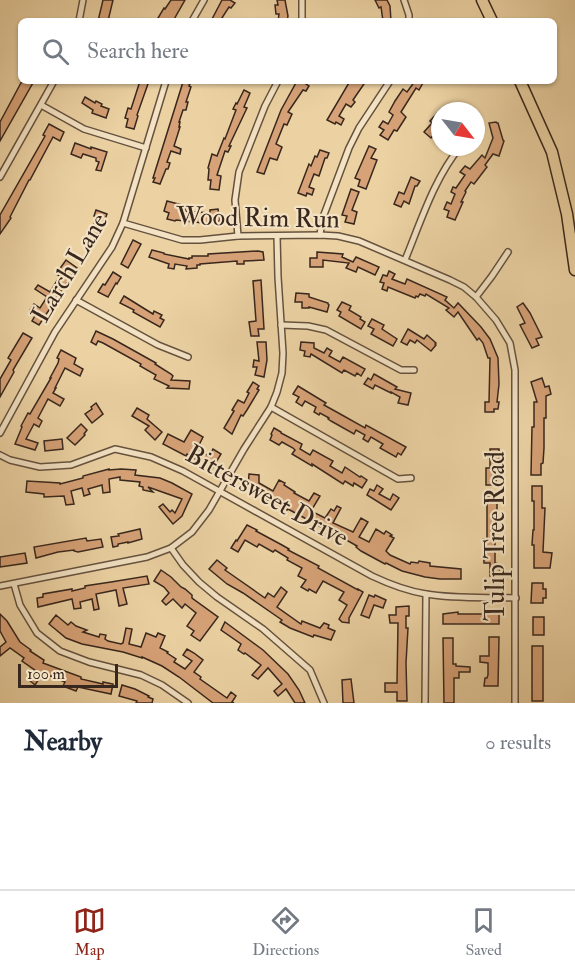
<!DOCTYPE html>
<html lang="en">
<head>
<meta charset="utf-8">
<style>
  body { margin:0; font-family:"IM FELL Double Pica",serif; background:#f2f2f3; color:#1f2937 }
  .compass { position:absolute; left:431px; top:102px; width:54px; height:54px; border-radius:50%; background:#fff; box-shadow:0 2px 4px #0004; rotate:121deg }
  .scale { position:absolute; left:18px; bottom:15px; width:100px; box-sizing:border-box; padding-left:6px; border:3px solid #38271d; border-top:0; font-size:16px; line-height:21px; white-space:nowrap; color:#38271d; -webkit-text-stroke:4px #f3e2c3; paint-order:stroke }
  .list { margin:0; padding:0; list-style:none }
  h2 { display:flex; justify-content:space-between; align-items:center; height:78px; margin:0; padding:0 24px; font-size:26px }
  h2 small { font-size:20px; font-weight:400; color:#747a83 }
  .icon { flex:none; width:33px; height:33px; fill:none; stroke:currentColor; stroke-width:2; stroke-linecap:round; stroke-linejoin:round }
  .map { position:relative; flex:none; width:575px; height:703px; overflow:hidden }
  .search { position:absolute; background:#fff; box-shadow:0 2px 4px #0004; left:18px; right:18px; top:18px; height:66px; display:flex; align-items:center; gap:15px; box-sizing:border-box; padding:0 21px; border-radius:9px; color:#747a83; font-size:22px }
  .sheet { height:186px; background:#fff }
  nav { display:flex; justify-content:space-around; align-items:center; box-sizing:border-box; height:84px; border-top:2px solid #e0e1e3; background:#fff; font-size:16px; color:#747a83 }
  nav a { display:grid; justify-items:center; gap:3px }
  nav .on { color:#8f2418 }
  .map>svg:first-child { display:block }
  .building { fill:#d7a277; stroke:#38271d; stroke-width:1.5 }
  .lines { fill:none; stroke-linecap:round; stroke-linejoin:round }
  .street-casing { stroke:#65523e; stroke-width:8 }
  .highway-casing { stroke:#38271d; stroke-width:13 }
  .street { stroke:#f3e2c3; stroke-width:5 }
  .highway { stroke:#ecd2a3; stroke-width:10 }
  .labels { text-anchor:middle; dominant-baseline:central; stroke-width:4.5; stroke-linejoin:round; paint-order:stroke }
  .street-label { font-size:26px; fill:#38271d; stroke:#f3e2c3 }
</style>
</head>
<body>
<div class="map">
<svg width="575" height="703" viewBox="0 0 575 703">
  <rect width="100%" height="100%" fill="#ecd2a3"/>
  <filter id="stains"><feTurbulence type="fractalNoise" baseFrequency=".00333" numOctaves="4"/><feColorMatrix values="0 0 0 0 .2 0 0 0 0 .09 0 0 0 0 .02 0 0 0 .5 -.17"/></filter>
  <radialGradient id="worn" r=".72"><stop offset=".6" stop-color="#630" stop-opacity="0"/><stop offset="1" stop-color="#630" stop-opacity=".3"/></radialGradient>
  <g class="building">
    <path d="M103 0H113L108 21H98Z"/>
    <path d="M171 0H185L173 21H163L158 18 164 8 165 9Z"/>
    <path d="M222 0H230L235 3 231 8 229 7 220 21H211Z"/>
    <path d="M277 0H285L288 16 287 21H278L279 14H276L275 5H278Z"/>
    <path d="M375 0H387L390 6 391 21H383L381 7 379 8Z"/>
    <path d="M22 81H34L0 141V122Z"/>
    <path d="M140 81H149L137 115 138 116 134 129 126 127 128 119 125 118 128 108 131 109Z"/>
    <path d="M297 81H308L306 84 309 86 306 91 303 90 288 112 292 114 287 125 284 124 276 144 282 147 277 160 270 158 264 174 257 172 281 110Z"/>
    <path d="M350 81H359L364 84 353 100 355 102 351 107 346 104 339 116 344 119 341 125 336 122 335 124 327 120Z"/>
    <path d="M415 81H424L419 90 416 88 401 112 406 117 397 131 394 130 388 140 380 135 384 130 379 127 383 121 388 124 393 115 389 112 395 101 403 89 407 92Z"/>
    <path d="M183 82 190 84 189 86 191 87 186 102H188L186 110H183L179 122H180L179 127H180L174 146 181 149 180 154 171 151 167 162 170 163 168 169H166L160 184 153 182 155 178H153Z"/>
    <path d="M244 90 250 93 244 107 247 108 229 146H231L228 152 225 151 217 175 221 176 219 190 210 189 211 180H208L209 169 208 168 212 154 217 156 224 138 225 139 236 110 233 109 236 103 237 104Z"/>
    <path d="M85 97 95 103 96 101 102 104 101 106 109 109 106 118 92 113 93 110 82 103Z"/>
    <path d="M440 110V137L435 133 431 138 424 132 432 123 430 121Z"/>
    <path d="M496 122 497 123H498L503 140 504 141 499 156 493 154 485 165 487 167 474 184 471 182 465 191 466 192 461 202H463L455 220 447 217 449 211 444 209 447 202 451 204 455 194 451 192 453 187 456 188 465 175 460 172 465 166 470 169 482 155 485 158 493 138 489 123Z"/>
    <path d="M49 124 64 132 60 141 53 137 30 180H29L10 217 11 218 0 234V215L45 136 43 135Z"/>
    <path d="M75 143 91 149V147L107 152 101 171 96 170 99 162 96 161V158L83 154 81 158 71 154Z"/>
    <path d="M369 146 376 149 371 158 377 160 366 189 358 186 360 180 355 178Z"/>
    <path d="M320 150 329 153 327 158H325L319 176 314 174 309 187 314 189 312 195 307 193 306 196 298 193 309 164 311 166 315 156 317 157Z"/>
    <path d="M411 177 420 181 417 186H415L409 204 404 201 401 207 394 204 399 192 404 194Z"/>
    <path d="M351 189 359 192 352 210 357 212 354 224 345 222 347 216 342 215Z"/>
    <path d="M167 201 186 206 185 211 210 213V210L218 209 220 221 203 223 176 220 175 221 167 219 169 213 164 211Z"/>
    <path d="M96 210 107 214 102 228 96 236 97 237 93 243 86 238 93 226 97 217 94 216Z"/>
    <path d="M133 240 141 244 128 268 121 264Z"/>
    <path d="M152 250 164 253V254L189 259V258H192V256H208V254L258 251 263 252 264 260 244 261V264H237V261L200 264V265H197V268L186 269 187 266 175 264 174 269 168 268 169 264 149 257Z"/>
    <path d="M317 252 343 254 342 257 353 262 356 257 379 267 375 275 358 267 356 272 346 268 349 263 323 260V267H310V258H317Z"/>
    <path d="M66 260 77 268 57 297 60 299 57 303 55 301 39 325 32 321 36 314 30 310 34 304 40 308 47 297 35 289 38 285 50 292 60 276 56 274Z"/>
    <path d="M389 271 395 274 392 279 405 284 407 279 447 297 445 300 454 308 458 303 481 327 490 339 498 358 499 384 497 402H499L498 409H494V412H485V402H489L490 358H488L483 343 479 338 477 340 458 312 454 317 446 310 449 308 426 294 425 296 420 294 418 297 416 296 415 298 388 287 387 291 382 289 384 283 380 282 383 275 387 276Z"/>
    <path d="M113 272 121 277 117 284 116 283 108 297 98 292 103 284 105 285Z"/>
    <path d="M261 280 264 329H258L259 336H251L249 322 256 321 253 281Z"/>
    <path d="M296 293 309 294V297L328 303V304L329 305 327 312 309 307V308H302V302H295Z"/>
    <path d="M124 296 153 314 154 311 162 315 160 318 164 320 160 327 133 312 134 310 120 303Z"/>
    <path d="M342 302 351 306 349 310 361 317 360 319 365 322 361 329 339 316 341 312 337 310Z"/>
    <path d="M523 303 530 313 542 337 536 339 539 345 532 348 520 325 525 323 517 307Z"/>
    <path d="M372 319 384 325 382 329 397 339 393 346 371 334 374 329 368 326Z"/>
    <path d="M408 329 424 339 427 335 436 343 435 344 436 345 431 351 417 340 415 343 410 340 407 345 401 342Z"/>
    <path d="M96 331 113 339 156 363 155 364 171 374 173 376 171 380 190 381 189 389 167 388 169 386 154 379 156 375 140 366 141 364 103 343 98 341 96 345 91 342Z"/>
    <path d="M23 333 32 338 13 370 14 372 0 397V379L11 360 8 358Z"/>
    <path d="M257 342H266L267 360 264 377 255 375 257 367H253L254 360 259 361Z"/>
    <path d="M301 342 314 343V348L324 353 327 348 332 351 329 356 340 362 343 357 365 369 361 376 357 373 355 376 344 370 342 373 311 354 310 357 304 356 305 351 300 350Z"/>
    <path d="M61 350 76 358 74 364 83 369 80 376 65 368 55 388H56L53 393 64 399 60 406 48 399 38 418 42 421 39 427 34 424 26 439 38 443 35 450 15 444 22 427 21 426 28 413 30 414 51 378H50L58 363 59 359 57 358Z"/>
    <path d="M374 374 397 387 395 389 411 393 408 405 398 403 400 397 391 392V393L375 385 373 389 364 384 368 378 371 380Z"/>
    <path d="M542 378 545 387 549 386 551 394 546 396V418H544V448L543 463 541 464V475H531L532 427H534V402H537L531 382Z"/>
    <path d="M253 382 259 386 257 389 259 390 247 410 243 416 241 415 232 434 224 428 234 411 232 410 238 400 244 403 249 393 247 392Z"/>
    <path d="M298 386 326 403 324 405 342 415 365 428 366 425 406 447 401 455 398 453 396 457 380 448 383 444 371 437 368 442 363 439 365 435 356 430 354 434 331 421 328 419 329 418 320 413 319 415 314 412 316 407 305 401 302 406 296 402 299 397 293 394Z"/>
    <path d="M96 403 103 414 92 423 85 414 92 409 91 407Z"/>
    <path d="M137 408 149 415 147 419 162 432 155 440 145 430 149 426 132 416Z"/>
    <path d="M81 424 87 430 84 434 85 435 75 445 67 438Z"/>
    <path d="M274 428 281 432V433L302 444 300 449 310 455 313 450 333 461 330 466 342 473 345 467 360 477 361 476 367 480 362 488 354 483 353 486 345 481 343 484 312 464V466L292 454 295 450 293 448 282 442 279 445 270 440 272 435 271 434Z"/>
    <path d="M191 430 203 437 197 449 209 456 213 449 221 454 212 469 187 454 186 456 163 444 168 434 184 442Z"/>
    <path d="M62 439 63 449 45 451 44 441Z"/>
    <path d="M490 449H499V466H496V485H486V468H490Z"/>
    <path d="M109 469V470L121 469 136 470 135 475 160 478 172 483 192 494 182 516 173 524 159 507 163 504 170 512 172 510 175 513 182 499 148 487 153 492 143 490V487L139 486 140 482 120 480V477L109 479 110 492 103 493 102 485 88 489 90 494 84 496 82 488 71 491 74 504 66 505 64 496 44 497V494L26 492 27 481 60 483V484L83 478V476Z"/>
    <path d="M249 474 259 475V483L273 491 279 480 285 483 284 485 295 492 294 493 309 501 314 493 320 496 311 511 325 518 331 509 334 511 337 506 341 508 333 523 353 532 361 518 368 522 359 537 369 542 376 529 384 534 386 531 392 535 390 536 394 538 386 551 390 555 410 564 411 562 418 563 419 561 430 563V566L461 569V579H440L425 577 402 571 386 563 385 564 361 551 356 547 357 546 322 526 321 527 288 509 287 510 272 501 271 503 265 499 260 495 263 490 248 489Z"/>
    <path d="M377 485 383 489 379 494 390 500 393 494 399 498 391 510 367 495 370 489 374 491Z"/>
    <path d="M532 486H542V508H545L543 552 552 553 550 568H534V545H532L533 530H534V501H532Z"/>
    <path d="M487 497H497V526L496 532H495V563L500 564 499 576H490V563H484L483 539H487Z"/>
    <path d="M247 525 257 530 256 531 282 545 289 549 288 550 319 566 318 568 358 590V589L363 592 349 618V623L342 622 339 619 347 605 339 600 344 592 323 581 316 593 309 589 308 591 301 587 306 580 298 576 302 568 287 560 288 558 275 550 273 552 259 544 257 547 245 540 238 552 231 548 236 540 237 541Z"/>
    <path d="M140 529 142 539 128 543V542L118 544V546L113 547 111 537 119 536 118 534Z"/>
    <path d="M86 538 87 541 101 539 103 547 78 552 74 551V550L58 552 36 558 34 547Z"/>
    <path d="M25 553 27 563 0 567V557Z"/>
    <path d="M217 560 227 568 225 570 265 598 268 593 274 597 281 587 287 592 277 607 301 624 302 621 320 628 324 623 329 625 328 628 335 631 331 640 314 635 313 637 290 628 280 622 282 620 243 593 227 584 209 569Z"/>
    <path d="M161 570 171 577 181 587 185 589 192 595V598L218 617 200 641 191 635 194 631 187 626 196 613 185 604 182 608 173 599 166 605 162 601 169 593 164 587 154 581Z"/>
    <path d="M147 576 149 584 123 588 127 604 119 606 116 590 96 594 99 609 94 610 92 599 80 602 81 608 74 609 72 599 38 607 37 598 43 597V594L72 589V591L85 588V586L91 585 111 582Z"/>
    <path d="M532 583H543V589H546V598H543V603H531Z"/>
    <path d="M369 595 374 597 375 595 386 600 383 608 374 605 369 618 361 615Z"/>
    <path d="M409 606V616H406V628H408L406 663 407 701H397V692H385V683H397L398 623H390L389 615H396V607Z"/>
    <path d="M458 612V614H484V613L499 614V624H443V614Z"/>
    <path d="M0 614 7 621 20 642 31 650 30 651 44 660 43 663 81 677V679L103 684V682L113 684 111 694 78 687 76 691 63 686 65 682 43 673 35 685 29 680 36 671 22 661 24 658 10 648 0 656V647L6 642 0 631Z"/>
    <path d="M56 615 68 625 71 622 76 626 87 630 83 632 99 637 100 634 106 635 105 639 108 641 121 644 123 643 126 628 132 629 129 644 141 647 146 633 156 637 158 633 165 636 160 648 168 652 167 653 176 659 174 662 185 669 192 661 183 655 187 649 194 653 203 660 194 672 201 677 200 679 227 698 231 692 236 696 232 702 234 703H213L179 677 162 666 142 657V658L123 652 82 644 66 638 49 624Z"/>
    <rect x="533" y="617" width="11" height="18"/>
    <path d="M225 622 263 650 288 674 299 690 305 703H295L286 689 278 696 274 691 282 684 268 668 258 679 252 675 261 665 245 653 244 654 238 650 241 644 221 630Z"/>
    <path d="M489 637H499L498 686H484L485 678H487L488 675V663L480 662V656H489Z"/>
    <path d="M443 638H453V664H456V666L470 667V672H459V678H454V703H444Z"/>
    <rect x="532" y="646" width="11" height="55"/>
    <path d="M351 679 354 703H343L342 680Z"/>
    <path d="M122 685 135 689 149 696 148 697 153 699 152 703H136L137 701 119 696Z"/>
  </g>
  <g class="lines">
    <g class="street-casing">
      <g id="street">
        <path d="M302 0V21"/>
        <path d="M404 0 409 15V21"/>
        <path d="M79 21 83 0"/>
        <path d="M192 21 204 0"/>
        <path d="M41 105 84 129 146 148"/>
        <path d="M0 177 54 81"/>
        <path d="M123 223 182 240H200L238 236 320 235 338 236 359 241 450 280 464 287 476 297 496 320 510 343 515 370V703"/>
        <path d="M320 235 322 220 349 148 359 128 390 81"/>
        <path d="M238 236 235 200 239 172 265 106 278 81"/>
        <path d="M405 260C421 221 434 179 460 147"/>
        <path d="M476 297 492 276 508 252"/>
        <path d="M76 300 158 345 188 357"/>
        <path d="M281 325 308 326 326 330 401 370H414"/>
        <path d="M271 407 398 479 411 478"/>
        <path d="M0 433 55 332 112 247 123 223 166 81"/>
        <path d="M0 455 10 460 40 467 71 465 115 449 151 457 183 471 372 576C389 584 407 591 426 594 455 599 486 597 516 598"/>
        <path d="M171 548 183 565 199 582 217 597 263 629 310 670 324 703"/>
        <path d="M14 584 20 605 37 633 60 651 89 662 141 675 162 685 188 703"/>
        <path d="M0 586 147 557 171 548 192 532 209 510 244 449 271 407 277 392 282 373 283 353 278 277 277 236"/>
        <path d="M425 703 426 594"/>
      </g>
    </g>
    <g class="highway-casing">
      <g id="highway">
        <path d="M482 0 492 21"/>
        <path d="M520 81 552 152 567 214 575 270"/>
      </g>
    </g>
    <use href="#street" class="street"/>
    <use href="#highway" class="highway"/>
  </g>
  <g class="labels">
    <g class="street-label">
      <text transform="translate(258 218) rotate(1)">Wood Rim Run</text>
      <text transform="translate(70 268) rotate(-59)">Larch Lane</text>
      <text transform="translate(267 496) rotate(29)">Bittersweet Drive</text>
      <text transform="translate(496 536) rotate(-90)">Tulip Tree Road</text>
    </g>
  </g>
  <rect width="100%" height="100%" filter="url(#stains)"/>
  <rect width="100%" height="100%" fill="url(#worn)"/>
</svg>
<svg class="compass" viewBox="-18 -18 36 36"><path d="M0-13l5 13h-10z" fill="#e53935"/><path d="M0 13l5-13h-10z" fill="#747a83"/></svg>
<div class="scale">100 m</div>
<div class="search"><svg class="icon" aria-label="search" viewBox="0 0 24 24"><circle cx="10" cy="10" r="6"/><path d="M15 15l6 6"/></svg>Search here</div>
</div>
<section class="sheet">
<h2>Nearby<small>0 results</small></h2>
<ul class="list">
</ul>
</section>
<nav>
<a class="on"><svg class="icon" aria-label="map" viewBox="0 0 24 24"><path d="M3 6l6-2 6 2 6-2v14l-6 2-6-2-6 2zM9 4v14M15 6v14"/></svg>Map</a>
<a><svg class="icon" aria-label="directions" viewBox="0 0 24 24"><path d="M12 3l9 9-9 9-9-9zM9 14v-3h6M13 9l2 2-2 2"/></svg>Directions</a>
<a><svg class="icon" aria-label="saved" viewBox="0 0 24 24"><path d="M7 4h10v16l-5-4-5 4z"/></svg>Saved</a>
</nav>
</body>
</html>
